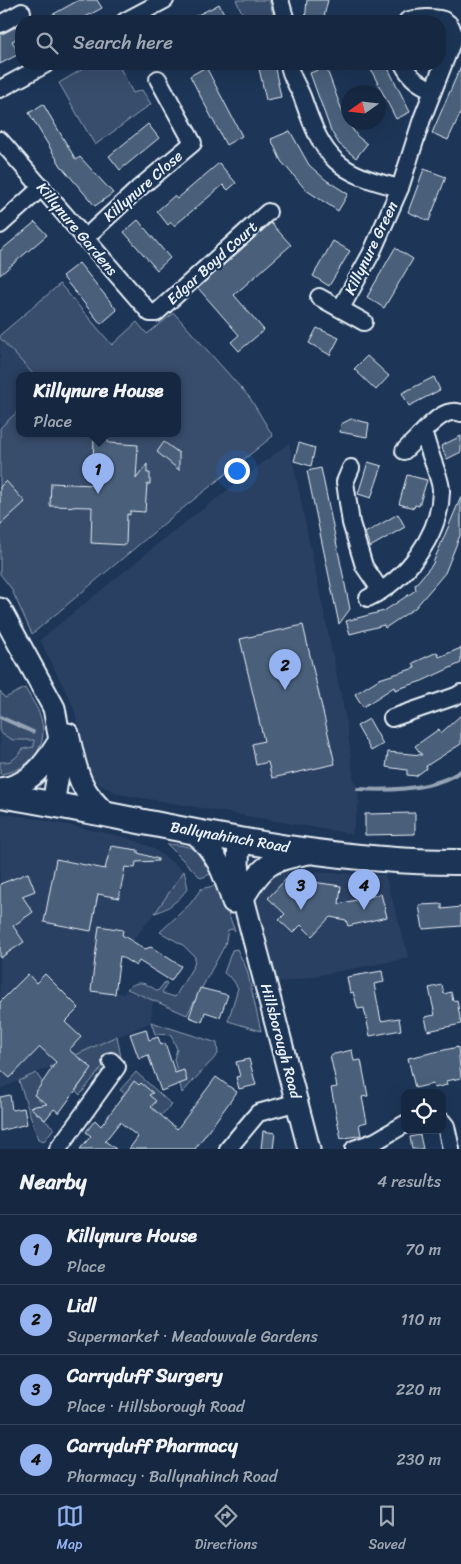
<!DOCTYPE html>
<html lang="en">
<head>
<meta charset="utf-8">
<style>
  body { margin:0; font-family:Sriracha,sans-serif; background:#1f3048; color:#f1f3f6 }
  .controls { position:absolute; right:15px; bottom:15px; display:grid; overflow:hidden; border-radius:10px; box-shadow:0 5px 20px #0002 }
  .controls button { width:45px; height:45px; display:grid; place-items:center; padding:0; border:0; border-bottom:1px solid #35445a; background:#162841; color:#f1f3f6; font:25px sans-serif }
  .compass { position:absolute; left:341px; top:85px; width:45px; height:45px; border-radius:50%; background:#162841; box-shadow:0 5px 20px #0002; rotate:256deg }
  .you { position:absolute; left:236px; top:470px; width:18px; height:18px; margin:-12px; border:4px solid #fff; border-radius:50%; background:#1a73e8; box-shadow:0 0 0 8px #1a73e833 }
  .badge { display:grid; place-items:center; width:32px; height:32px; border-radius:50%; background:#95b2f1; color:#111; font-size:16px; font-weight:700 }
  .pin { position:absolute; translate:-50% -41px; filter:drop-shadow(0 1px 2px #0008) }
  .pin::after { content:''; position:absolute; top:26px; width:18px; height:15px; background:inherit; clip-path:polygon(0 0,100% 0,50% 100%) }
  .popup { position:absolute; left:16px; top:372px; width:165px; height:65px; box-sizing:border-box; display:grid; place-content:center; border-radius:10px; background:#162841; filter:drop-shadow(0 1px 4px #0005); font-size:16px; white-space:nowrap; color:#9ea6b1 }
  .popup b { font-size:19px; color:#f1f3f6 }
  .popup::after { content:''; position:absolute; left:50%; top:100%; margin-left:-10px; border:10px solid transparent; border-top-color:#162841 }
  .list { margin:0; padding:0; list-style:none }
  h2 { display:flex; justify-content:space-between; align-items:center; height:65px; margin:0; padding:0 20px; font-size:21px }
  h2 small { font-size:16px; font-weight:400; color:#9ea6b1 }
  .list li { display:grid; grid-template-columns:32px 1fr auto; gap:15px; align-items:center; box-sizing:border-box; height:70px; padding:0 20px; border-top:1px solid #35445a }
  .list b { display:block; font-size:19px; white-space:nowrap }
  .list p { margin:0; font-size:16px; white-space:nowrap; color:#9ea6b1 }
  .list em { font-size:16px; font-style:normal; color:#9ea6b1 }
  .icon { flex:none; width:28px; height:28px; fill:none; stroke:currentColor; stroke-width:2; stroke-linecap:round; stroke-linejoin:round }
  .map { position:relative; flex:none; width:461px; height:1149px; overflow:hidden }
  .search { position:absolute; background:#162841; box-shadow:0 5px 20px #0002; left:15px; right:15px; top:15px; height:55px; display:flex; align-items:center; gap:12px; box-sizing:border-box; padding:0 18px; border-radius:20px; color:#9ea6b1; font-size:19px }
  .sheet { height:345px; background:#162841 }
  nav { display:flex; justify-content:space-around; align-items:center; box-sizing:border-box; height:70px; border-top:1px solid #35445a; background:#162841; font-size:14px; color:#9ea6b1 }
  nav a { display:grid; justify-items:center; gap:2px }
  nav .on { color:#95b2f1 }
  .map>svg:first-child { display:block }
  .built { fill:#2a4162 }
  .green { fill:#374d6c; stroke:#909fb2 }
  .lines { fill:none; stroke-linecap:round; stroke-linejoin:round }
  .stream { stroke:#95a4b5; stroke-width:4 }
  .building { fill:#495e7a; stroke:#e8f1f8 }
  .minor-casing { stroke:#e8f1f8; stroke-width:20 }
  .major-casing { stroke:#e8f1f8; stroke-width:25 }
  .highway-casing { stroke:#e8f1f8; stroke-width:28 }
  .minor { stroke:#1d3557; stroke-width:16 }
  .major { stroke:#1d3557; stroke-width:21 }
  .highway { stroke:#1d3557; stroke-width:24 }
  .labels { text-anchor:middle; dominant-baseline:central; stroke-width:4.5; stroke-linejoin:round; paint-order:stroke }
  .street-label { font-size:15px; fill:#e8f1f8; stroke:#1d3557 }
</style>
</head>
<body>
<div class="map">
<svg width="461" height="1149" viewBox="0 0 461 1149">
  <rect width="100%" height="100%" fill="#1d3557"/>
  <filter id="ink" filterUnits="userSpaceOnUse"><feTurbulence type="fractalNoise" baseFrequency=".02" numOctaves="2"/><feDisplacementMap in="SourceGraphic" scale="10" xChannelSelector="R" yChannelSelector="G"/><feConvolveMatrix kernelMatrix="1 2 1 2 8 2 1 2 1" color-interpolation-filters="sRGB"/></filter>
  <g filter="url(#ink)">
    <g class="built">
      <path d="M0 338 34 375H19V410L0 428Z"/>
      <path d="M289 443 346 720 354 781 358 789 359 802 352 834 119 794 99 784 87 769 74 708 40 640 169 535Z"/>
      <path d="M0 733 13 740 43 739 29 758 0 774Z"/>
      <path d="M0 813 38 819 125 837 151 847 184 871 155 913 119 957 115 992 124 994 125 991 153 999 151 1022 0 1089Z"/>
      <path d="M278 871 385 875 409 958 278 983 256 899Z"/>
    </g>
    <g class="green">
      <path d="M236 0H269L275 21H246Z"/>
      <path d="M91 64H118L133 93 142 90 151 104 95 145 59 83Z"/>
      <path d="M60 284 112 345 137 322 147 334 174 313 250 398 273 436 172 517 32 634 11 588 0 574V428L19 410V433H177V375H34L0 338V335Z"/>
      <path d="M25 688C31 699 40 710 42 723 48 749 27 771 0 774V762C12 763 16 758 23 749L34 747V740H13L0 733V691L5 698Z"/>
      <path d="M167 844C193 846 202 848 213 873L201 878Z"/>
      <path d="M184 871 188 888C178 901 170 908 155 913Z"/>
      <path d="M217 885 235 931 232 929 228 930 225 945 187 1015 127 989C139 978 146 984 158 991L165 982 167 983 162 993 175 997 194 965 195 957 183 945 160 932 190 904 201 889Z"/>
      <path d="M237 949 247 970 261 1031 228 1021 238 988 233 980 224 973 232 950Z"/>
      <path d="M151 1022 217 1043 218 1054 182 1093 174 1059 177 1049 171 1035 155 1034Z"/>
      <path d="M117 1036 122 1063 111 1056 80 1095 76 1091 91 1068 58 1072 50 1067Z"/>
      <path d="M136 1072 172 1105 159 1117 120 1090Z"/>
      <path d="M36 1073 43 1083 35 1096 43 1103 35 1112 54 1128 44 1141 38 1139 19 1081Z"/>
    </g>
    <g class="lines">
      <g class="stream">
        <path d="M0 717 33 732"/>
        <path d="M358 789C391 791 433 790 461 771"/>
      </g>
    </g>
    <g class="building">
      <path d="M79 0H97L102 8 78 21H41Z"/>
      <path d="M307 0H328L323 21H305Z"/>
      <path d="M219 4 228 21H185L214 7Z"/>
      <path d="M16 27 21 37 12 41 19 54 0 64V35Z"/>
      <path d="M258 64H274L281 97 266 100Z"/>
      <path d="M368 64H386L410 112 396 119Z"/>
      <path d="M461 66V112L448 140 432 133Z"/>
      <path d="M206 67 242 136 226 145 190 76Z"/>
      <path d="M326 67 344 116 357 136 367 144 356 158 339 144 331 131 310 73Z"/>
      <path d="M43 104 76 160 80 157 113 193 95 206 61 166 29 113Z"/>
      <path d="M148 124 159 138 120 170 109 156Z"/>
      <path d="M290 131 309 165 326 180 348 194 338 211 306 190 281 161 271 139Z"/>
      <path d="M219 163 236 183 228 190 223 185 174 226 171 222 168 225 157 211 174 196 177 199Z"/>
      <path d="M424 169 446 177 429 221 408 212Z"/>
      <path d="M138 220 170 258 157 270 124 232Z"/>
      <path d="M35 222 47 235 0 275V251Z"/>
      <path d="M271 223 291 245 234 295 264 330 239 351 231 342 239 335 198 288Z"/>
      <path d="M333 241 350 251 329 286 313 276Z"/>
      <path d="M395 248 413 259 384 308 367 297Z"/>
      <path d="M79 263 117 310 101 324 62 276Z"/>
      <path d="M317 328 339 338 330 355 309 343Z"/>
      <path d="M367 356 389 376 376 390 354 369Z"/>
      <path d="M434 377 440 390 409 406 402 393Z"/>
      <path d="M351 419 369 423 367 437 340 432 341 424Z"/>
      <path d="M98 434H104L109 443 138 445 136 479 147 464V473H150V484H147L145 512 130 511V515L127 514 126 545 91 543 92 507 50 506 51 483 92 485 94 439Z"/>
      <path d="M461 436V452L447 459 441 446Z"/>
      <path d="M164 442 179 453V470L157 452Z"/>
      <path d="M299 443 315 448 311 466 294 461Z"/>
      <path d="M368 462 382 466 371 498 358 494Z"/>
      <path d="M321 468 350 609 339 624 307 471Z"/>
      <path d="M407 475 427 480 419 506 415 505 414 508 399 504Z"/>
      <path d="M6 481 25 502 0 525V487Z"/>
      <path d="M461 497V533L445 573 415 608 385 628 384 625 350 634 346 621 384 611 416 590 415 585 432 565Z"/>
      <path d="M398 514 405 527 370 547 365 533Z"/>
      <path d="M303 625 335 764 272 778 268 762 256 765 252 744 264 741 240 639Z"/>
      <path d="M461 648V663L422 681 395 690 394 687 363 707 355 694 379 679 415 668 413 663 437 652 439 657Z"/>
      <path d="M461 715V744L426 766 427 768 416 776 407 775V770L386 767 388 752 422 755 415 746 439 729 441 733Z"/>
      <path d="M369 719 383 744 371 751 357 726Z"/>
      <path d="M415 813V834L365 835V814Z"/>
      <path d="M111 846 138 850V853L158 859V861L136 862 135 868 125 867 119 898 98 894 91 931 44 922 56 859 105 869Z"/>
      <path d="M28 873 35 891 22 896 33 912 13 926 24 942 0 958V884Z"/>
      <path d="M286 879 304 897 306 881 341 886 339 904 381 894 387 917 348 926 346 920 330 917 312 936 301 925 293 933 279 920 285 914 268 898Z"/>
      <path d="M442 904V909L461 907V926L423 929 419 905Z"/>
      <path d="M99 926 123 930 122 935 145 949 151 947 181 966 171 981 139 961 136 966 120 956 115 994 91 991Z"/>
      <path d="M382 971 384 982 374 984 381 1021 399 1018 401 1030 370 1036 364 1008 358 1009 353 992 350 993 347 977Z"/>
      <path d="M28 974 36 983 45 974 79 1008 65 1022 81 1037 69 1050 92 1068 59 1113 54 1109 45 1120 30 1107 47 1104 34 1095 56 1062 40 1047 10 1078 0 1069V1002Z"/>
      <path d="M442 985 444 994 451 992 453 1001 457 1000 461 1024 428 1031 425 1017 435 1015 429 988Z"/>
      <path d="M200 988 228 995 220 1017 205 1012 202 1022 189 1017Z"/>
      <path d="M146 1029 149 1040 158 1037 161 1045 165 1043 175 1073 184 1070 187 1081 161 1091 148 1055 139 1059 130 1034Z"/>
      <path d="M458 1047 461 1078 446 1081 447 1085 434 1088 433 1084 415 1088 408 1058Z"/>
      <path d="M352 1050 354 1061 361 1060 368 1096 362 1097 367 1122 359 1124 361 1135 341 1139 331 1088 337 1087 330 1055Z"/>
      <path d="M249 1059 256 1085 239 1089 236 1077 240 1076 236 1062Z"/>
      <path d="M216 1077 237 1092 195 1149H129L138 1137 120 1122 105 1141 116 1149H80L91 1136 86 1132 95 1120 101 1126 134 1081 139 1085 141 1083 153 1093 149 1095 156 1101 151 1107 177 1129Z"/>
      <path d="M10 1095 12 1110 24 1108 27 1124 0 1131V1097Z"/>
      <path d="M263 1131 275 1133 273 1149H261Z"/>
      <path d="M420 1135 423 1149H412L410 1137Z"/>
    </g>
    <g class="lines">
      <g class="minor-casing">
        <g id="minor">
          <path d="M280 0 286 21"/>
          <path d="M125 21 165 0"/>
          <path d="M0 24 22 12"/>
          <path d="M289 64C290 77 299 87 303 99 324 160 337 173 400 188"/>
          <path d="M403 64C410 78 419 84 433 90"/>
          <path d="M0 89 46 64"/>
          <path d="M0 140 150 313H156L268 212"/>
          <path d="M0 225 42 187"/>
          <path d="M84 239 138 189 193 143 158 79"/>
          <path d="M319 297 364 322"/>
          <path d="M341 308 371 254 400 188 422 119 454 37C452 20 443 18 427 18 420 19 413 18 407 21"/>
          <path d="M404 451 420 435"/>
          <path d="M351 468 345 482 351 523 364 566 381 591"/>
          <path d="M368 598C406 580 440 535 441 492 442 482 429 453 426 440L420 435C430 425 445 407 461 413"/>
          <path d="M392 718 456 696 461 693"/>
          <path d="M442 1121 446 1126 451 1149"/>
          <path d="M58 1149 117 1067 111 1061"/>
          <path d="M228 1149 258 1113 298 1102"/>
          <path d="M354 1149 376 1141 405 1124"/>
        </g>
      </g>
      <g class="major-casing">
        <g id="major">
          <path d="M0 609 54 708 60 740V762L53 805"/>
          <path d="M68 734C76 768 78 791 107 814"/>
          <path d="M0 789C30 786 45 764 60 740"/>
          <path d="M191 830C216 850 224 872 233 902"/>
          <path d="M239 840 238 864 243 898 309 1149"/>
          <path d="M243 898C264 863 269 861 309 853"/>
        </g>
      </g>
      <g class="highway-casing">
        <path id="highway" d="M0 795C153 820 305 863 461 862"/>
      </g>
      <use href="#minor" class="minor"/>
      <use href="#major" class="major"/>
      <use href="#highway" class="highway"/>
    </g>
  </g>
  <g class="labels">
    <g class="street-label">
      <text transform="translate(143 186) rotate(-41)">Killynure Close</text>
      <text transform="translate(77 229) rotate(50)">Killynure Gardens</text>
      <text transform="translate(371 248) rotate(-64)">Killynure Green</text>
      <text transform="translate(212 263) rotate(-42)">Edgar Boyd Court</text>
      <text transform="translate(230 837) rotate(10)">Ballynahinch Road</text>
      <text transform="translate(281 1041) rotate(75)">Hillsborough Road</text>
    </g>
  </g>
</svg>
<div class="controls">
<button><svg class="icon" aria-label="locate" viewBox="0 0 24 24"><circle cx="12" cy="12" r="6"/><path d="M12 2v4M12 18v4M2 12h4M18 12h4"/></svg></button>
</div>
<svg class="compass" viewBox="-18 -18 36 36"><path d="M0-13l5 13h-10z" fill="#e53935"/><path d="M0 13l5-13h-10z" fill="#9ea6b1"/></svg>
<div class="you"></div>
<div class="pin badge" style="left:98px;top:494px">1</div>
<div class="popup"><b>Killynure House</b>Place</div>
<div class="pin badge" style="left:285px;top:690px">2</div>
<div class="pin badge" style="left:301px;top:910px">3</div>
<div class="pin badge" style="left:364px;top:910px">4</div>
<div class="search"><svg class="icon" aria-label="search" viewBox="0 0 24 24"><circle cx="10" cy="10" r="6"/><path d="M15 15l6 6"/></svg>Search here</div>
</div>
<section class="sheet">
<h2>Nearby<small>4 results</small></h2>
<ul class="list">
<li><span class="badge">1</span><div><b>Killynure House</b><p>Place</p></div><em>70 m</em></li>
<li><span class="badge">2</span><div><b>Lidl</b><p>Supermarket · Meadowvale Gardens</p></div><em>110 m</em></li>
<li><span class="badge">3</span><div><b>Carryduff Surgery</b><p>Place · Hillsborough Road</p></div><em>220 m</em></li>
<li><span class="badge">4</span><div><b>Carryduff Pharmacy</b><p>Pharmacy · Ballynahinch Road</p></div><em>230 m</em></li>
</ul>
</section>
<nav>
<a class="on"><svg class="icon" aria-label="map" viewBox="0 0 24 24"><path d="M3 6l6-2 6 2 6-2v14l-6 2-6-2-6 2zM9 4v14M15 6v14"/></svg>Map</a>
<a><svg class="icon" aria-label="directions" viewBox="0 0 24 24"><path d="M12 3l9 9-9 9-9-9zM9 14v-3h6M13 9l2 2-2 2"/></svg>Directions</a>
<a><svg class="icon" aria-label="saved" viewBox="0 0 24 24"><path d="M7 4h10v16l-5-4-5 4z"/></svg>Saved</a>
</nav>
</body>
</html>
